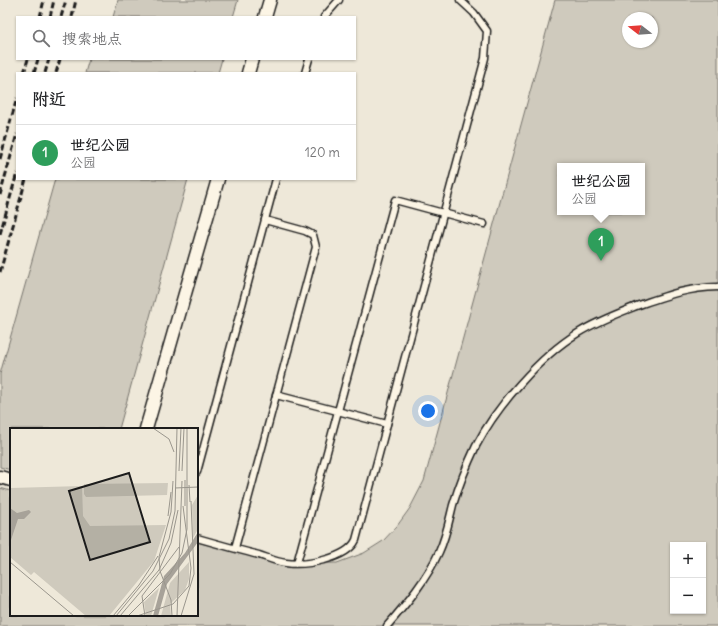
<!DOCTYPE html>
<html lang="zh">
<head>
<meta charset="utf-8">
<style>
  body { margin:0; font-family:Delius,"LXGW WenKai TC",sans-serif; background:#f6f6f6; color:#202124 }
  .controls { position:absolute; right:12px; bottom:12px; display:grid; overflow:hidden; border-radius:0px; box-shadow:0 1px 3px #0004 }
  .controls button { width:36px; height:36px; display:grid; place-items:center; padding:0; border:0; border-bottom:1px solid #e0e0e0; background:#fff; color:#202124; font:20px sans-serif }
  .compass { position:absolute; left:622px; top:12px; width:36px; height:36px; border-radius:50%; background:#fff; box-shadow:0 1px 3px #0004; rotate:287deg }
  .you { position:absolute; left:428px; top:411px; width:14px; height:14px; margin:-10px; border:3px solid #fff; border-radius:50%; background:#1a73e8; box-shadow:0 0 0 6px #1a73e833 }
  .badge { display:grid; place-items:center; width:26px; height:26px; border-radius:50%; background:#2563eb; color:#fff; font-size:13px; font-weight:700 }
  .pin { position:absolute; translate:-50% -33px; filter:drop-shadow(0 1px 2px #0008) }
  .pin::after { content:''; position:absolute; top:21px; width:14px; height:12px; background:inherit; clip-path:polygon(0 0,100% 0,50% 100%) }
  .popup { position:absolute; left:557px; top:163px; width:88px; height:52px; box-sizing:border-box; display:grid; place-content:center; border-radius:0px; background:#fff; filter:drop-shadow(0 1px 3px #0005); font-size:13px; white-space:nowrap; color:#757577 }
  .popup b { font-size:15px; color:#202124 }
  .popup::after { content:''; position:absolute; left:50%; top:100%; margin-left:-8px; border:8px solid transparent; border-top-color:#fff }
  .list { margin:0; padding:0; list-style:none }
  h2 { display:flex; justify-content:space-between; align-items:center; height:52px; margin:0; padding:0 16px; font-size:17px }
  h2 small { font-size:13px; font-weight:400; color:#757577 }
  .list li { display:grid; grid-template-columns:26px 1fr auto; gap:12px; align-items:center; box-sizing:border-box; height:56px; padding:0 16px; border-top:1px solid #e0e0e0 }
  .list b { display:block; font-size:15px; white-space:nowrap }
  .list p { margin:0; font-size:13px; white-space:nowrap; color:#757577 }
  .list em { font-size:13px; font-style:normal; color:#757577 }
  .icon { flex:none; width:22px; height:22px; fill:none; stroke:currentColor; stroke-width:2; stroke-linecap:round; stroke-linejoin:round }
  .map { position:relative; flex:none; width:718px; height:626px; overflow:hidden }
  .search { position:absolute; background:#fff; box-shadow:0 1px 3px #0004; left:16px; top:16px; width:340px; height:44px; display:flex; align-items:center; gap:10px; box-sizing:border-box; padding:0 14px; border-radius:0px; color:#757577; font-size:15px }
  .panel { position:absolute; background:#fff; box-shadow:0 1px 3px #0004; left:16px; top:72px; width:340px; height:108px; border-radius:0px }
  .map>svg:first-child { display:block }
  .green { fill:#cfcabd; stroke:#76736c; fill-rule:evenodd }
  .lines { fill:none; stroke-linecap:round; stroke-linejoin:round }
  .lane-casing { stroke:#1c1c1c; stroke-width:9 }
  .street-casing { stroke:#1c1c1c; stroke-width:15 }
  .lane { stroke:#fcf5e5; stroke-width:6 }
  .street { stroke:#fcf5e5; stroke-width:12 }
  .rail { stroke:#1c1c1c; stroke-width:3; stroke-dasharray:6 3; stroke-linecap:butt }
  .inset-road { fill:none; stroke:#9a968d; stroke-width:1 }
  .view { fill:#1c1c1c; fill-opacity:0.15; stroke:#1c1c1c; stroke-width:2 }
  .inset-edge { fill:none; stroke:#1c1c1c; stroke-width:2 }
</style>
</head>
<body>
<div class="map">
<svg width="718" height="626" viewBox="0 0 718 626">
  <rect width="100%" height="100%" fill="#eee8d9"/>
  <filter id="ink" filterUnits="userSpaceOnUse"><feTurbulence type="fractalNoise" baseFrequency=".025" numOctaves="2"/><feDisplacementMap in="SourceGraphic" scale="8" xChannelSelector="R" yChannelSelector="G"/><feConvolveMatrix kernelMatrix="1 2 1 2 8 2 1 2 1" color-interpolation-filters="sRGB"/></filter>
  <g filter="url(#ink)">
    <g class="green">
      <path d="M118 0H238L233 17H113Z"/>
      <path d="M555 0H718V626H0V488L11 491V615H197V542L281 564 337 563 364 553 383 541 397 526 410 508 424 481ZM628 18H652V42H628ZM560 166H642V212H560ZM673 545H703V611H673Z"/>
      <path d="M89 59H222L218 73H85Z"/>
      <path d="M55 179H188L119 429H11V470L0 467V374Z"/>
    </g>
    <g class="lines">
      <g class="lane-casing">
        <g id="lane">
          <path d="M324 17 339 0"/>
          <path d="M305 73 309 59"/>
          <path d="M276 395 387 424"/>
          <path d="M197 472 276 179"/>
          <path d="M197 538C218 544 239 550 259 555 268 558 277 562 286 563 305 566 347 559 356 540L485 58 487 31 474 13 460 0"/>
          <path d="M235 548 316 247 313 235 305 231 265 220"/>
          <path d="M297 563 395 200 484 224"/>
          <path d="M387 626C407 603 427 579 439 552 446 537 449 521 453 505 459 485 467 465 476 446 496 407 540 356 578 333 597 321 619 313 639 305 668 295 687 288 718 287"/>
        </g>
      </g>
      <g class="street-casing">
        <g id="street">
          <path d="M265 17 270 0"/>
          <path d="M248 73 252 59"/>
          <path d="M146 429 218 179"/>
          <path d="M0 477 11 480"/>
        </g>
      </g>
      <use href="#lane" class="lane"/>
      <use href="#street" class="street"/>
      <g class="rail">
        <path d="M40 17 44 0"/>
        <path d="M50 17 54 0"/>
        <path d="M61 17 66 0"/>
        <path d="M72 17 76 0"/>
        <path d="M24 73 28 59"/>
        <path d="M34 73 38 59"/>
        <path d="M45 73 49 59"/>
        <path d="M56 73 60 59"/>
        <path d="M0 159 17 98"/>
        <path d="M0 195 17 134"/>
        <path d="M0 234 17 173"/>
        <path d="M0 272 26 179"/>
      </g>
    </g>
  </g>
  <g transform="translate(10 428)">
    <rect width="188" height="188" fill="#eee8d9"/>
    <path d="M158 55 157 67 76 69 74 66V56ZM72 58 73 88 80 98 156 97 144 133 99 188H76L24 144 21 147 0 129V60ZM188 67V101L183 110 182 77ZM179 134V151L175 162 160 176 161 188H151L160 155ZM149 160 141 188H136L134 174Z" fill="#cfcabd"/>
    <path d="M0 80 7 85 19 82 21 84 14 91H8L0 115ZM188 104V114L157 156 148 188H143L154 148 175 125Z" fill="#a7a299"/>
    <path class="inset-road" d="M143 0 159 11 164 24M152 0H167M169 43 171 0M172 43 174 0M175 52V78M179 57 180 74M165 60 188 59M158 88 161 64M0 134 64 188M103 188 129 157 148 128M106 188 143 143 159 111 165 83 167 0M110 188 149 142 161 115 168 82M118 188 160 146 172 125 177 101V0M127 188 163 176 179 158 181 140 173 78M135 188 132 168 169 119M162 188 161 172 150 143 149 129 161 84 163 53M167 188 172 53M171 188 184 146 181 73"/>
    <path class="view" d="M119 45 140 114 80 132 59 63Z"/>
    <rect width="188" height="188" class="inset-edge"/>
  </g>
</svg>
<div class="controls">
<button>+</button>
<button>−</button>
</div>
<svg class="compass" viewBox="-18 -18 36 36"><path d="M0-13l5 13h-10z" fill="#e53935"/><path d="M0 13l5-13h-10z" fill="#757577"/></svg>
<div class="you"></div>
<div class="pin badge" style="left:601px;top:261px;background:#2e9e5b">1</div>
<div class="popup"><b>世纪公园</b>公园</div>
<div class="search"><svg class="icon" aria-label="search" viewBox="0 0 24 24"><circle cx="10" cy="10" r="6"/><path d="M15 15l6 6"/></svg>搜索地点</div>
<section class="panel">
<h2>附近<small></small></h2>
<ul class="list">
<li><span class="badge" style="background:#2e9e5b">1</span><div><b>世纪公园</b><p>公园</p></div><em>120 m</em></li>
</ul>
</section>
</div>
</body>
</html>
